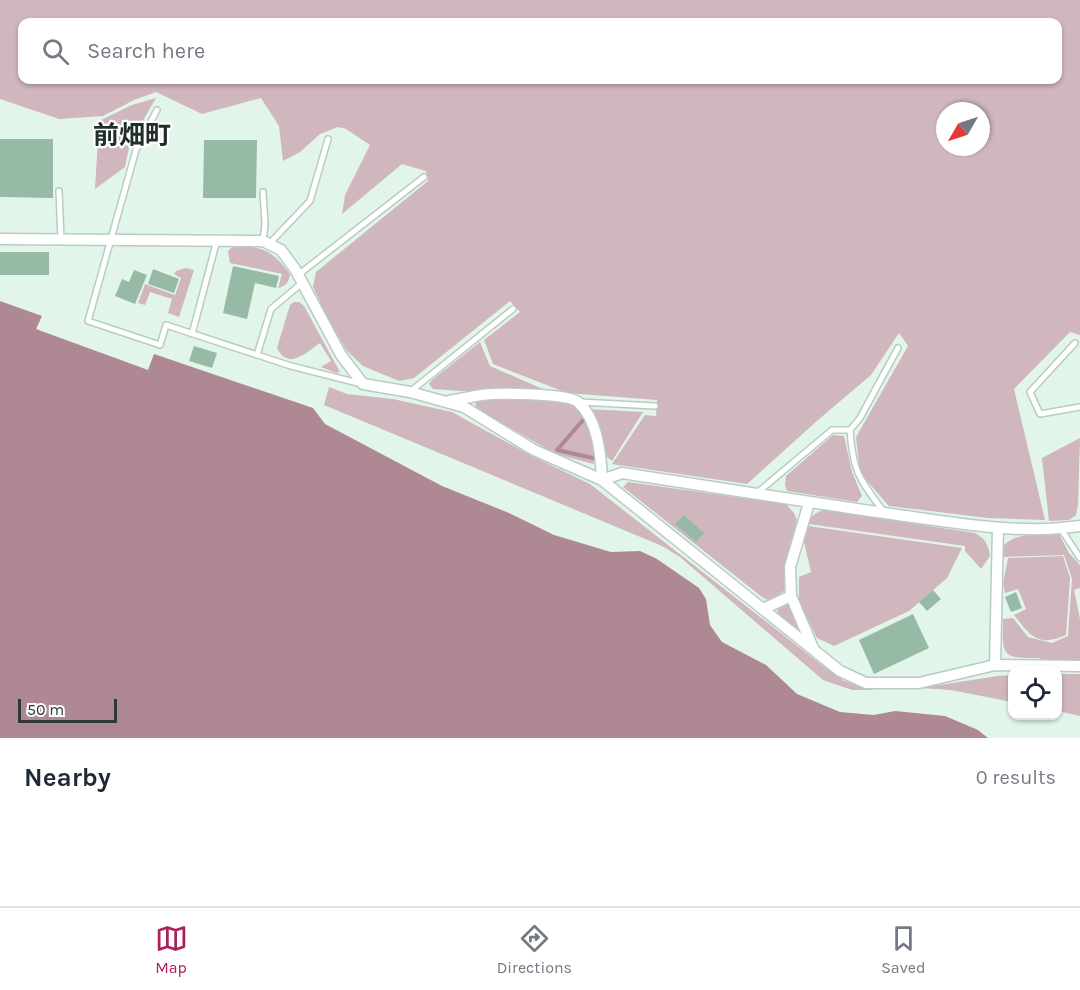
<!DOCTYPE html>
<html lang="en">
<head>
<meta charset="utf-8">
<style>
  body { margin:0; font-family:Karla,"Noto Sans JP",sans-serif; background:#f6f6f7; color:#1f2937 }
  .controls { position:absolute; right:18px; bottom:18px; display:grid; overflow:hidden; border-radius:12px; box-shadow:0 2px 4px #0004 }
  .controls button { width:54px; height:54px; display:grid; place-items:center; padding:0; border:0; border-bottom:2px solid #e0e1e3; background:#fff; color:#1f2937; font:30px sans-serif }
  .compass { position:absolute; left:936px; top:102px; width:54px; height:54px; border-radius:50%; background:#fff; box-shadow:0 2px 4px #0004; rotate:231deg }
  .scale { position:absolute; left:18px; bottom:15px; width:99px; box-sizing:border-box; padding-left:6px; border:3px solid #313934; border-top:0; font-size:16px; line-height:21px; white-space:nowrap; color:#313934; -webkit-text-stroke:4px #fff; paint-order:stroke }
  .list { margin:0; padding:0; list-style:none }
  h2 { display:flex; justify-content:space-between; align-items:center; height:78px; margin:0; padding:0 24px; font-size:26px }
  h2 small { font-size:20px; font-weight:400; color:#747a83 }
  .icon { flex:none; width:33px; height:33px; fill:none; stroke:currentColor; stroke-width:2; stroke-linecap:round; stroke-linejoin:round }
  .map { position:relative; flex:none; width:1080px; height:738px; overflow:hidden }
  .search { position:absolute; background:#fff; box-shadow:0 2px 4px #0004; left:18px; right:18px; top:18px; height:66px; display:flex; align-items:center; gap:15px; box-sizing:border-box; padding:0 21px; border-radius:12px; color:#747a83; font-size:22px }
  .sheet { height:168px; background:#fff }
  nav { display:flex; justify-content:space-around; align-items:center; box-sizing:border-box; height:84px; border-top:2px solid #e0e1e3; background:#fff; font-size:16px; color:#747a83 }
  nav a { display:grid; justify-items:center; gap:3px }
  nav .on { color:#ac1f5d }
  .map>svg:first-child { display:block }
  .green { fill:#d0b6bd; fill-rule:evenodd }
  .water { fill:#ae8892 }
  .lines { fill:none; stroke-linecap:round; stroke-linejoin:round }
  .stream { stroke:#ae8892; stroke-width:4 }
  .building { fill:#96baa6 }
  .service-casing { stroke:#b9ccc1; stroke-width:8 }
  .minor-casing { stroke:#b9ccc1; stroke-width:13 }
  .service { stroke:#fff; stroke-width:5 }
  .minor { stroke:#fff; stroke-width:10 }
  .labels { text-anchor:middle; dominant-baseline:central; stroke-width:4.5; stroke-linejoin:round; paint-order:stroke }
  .quarter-label { font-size:26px; font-weight:bold; fill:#202f27; stroke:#fff }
</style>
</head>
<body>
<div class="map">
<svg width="1080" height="738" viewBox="0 0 1080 738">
  <rect width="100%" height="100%" fill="#e2f5ea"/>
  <g class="green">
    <path d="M0 0H1080V335L1070 332 1014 389 1045 520 988 518 889 506 860 473 856 437 908 346 899 333 871 375 818 420 747 484 612 464 645 415 656 416 657 400 567 393 493 364 484 340 520 312 510 301 414 378 399 381 363 366 347 351 331 325 313 287 316 272 428 181 426 171 402 164 342 214 345 195 370 145 346 129 338 127 320 134 300 152 283 161 279 126 261 98 202 114 156 92 134 100 103 116 59 119 0 99ZM22 22H1058V80H22ZM945 111H981V147H945Z"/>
    <path d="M156 98 130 143 125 167 95 189 99 121 132 105Z"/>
    <path d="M238 246C266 247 273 252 290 274 289 282 286 286 278 288L282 274 230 263 228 251 231 248Z"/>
    <path d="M186 268 194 270 179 317 168 313 172 299 150 292 145 305 138 303 145 284 175 295 181 278 174 274 176 271Z"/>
    <path d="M294 302H299L304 306 340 372 336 373 321 367 331 361 320 343C307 352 288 371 277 348L290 305Z"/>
    <path d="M480 342 490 366 545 390 462 391 433 389 429 384 432 380Z"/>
    <path d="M329 387 347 394 393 399 452 412 530 455 590 484 823 666 844 681 874 690H852L823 680 680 557 662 546 324 405Z"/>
    <path d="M482 398C506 399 561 392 579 409 592 420 594 441 598 456L593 464 556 454 477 409 475 404Z"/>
    <path d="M589 409 643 412 612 461 606 456 598 423Z"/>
    <path d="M833 435 844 436 852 472 862 496 857 502 787 491 785 485 786 476Z"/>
    <path d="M1080 438 1078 505 1076 515 1069 520 1049 521 1042 458Z"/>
    <path d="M628 482 786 504 794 513 797 520 784 567V591L769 601 762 597 623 487Z"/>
    <path d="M824 510 975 533C986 539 988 545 990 556L981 569 965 551V546L809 524C811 514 816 513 824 510Z"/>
    <path d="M808 526 962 548 947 578 909 611 834 646 817 638 803 610 799 600V577L811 572 804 542Z"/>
    <path d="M1059 534 1069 553 1080 565V588L1074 590 1080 619V660L1040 661V658C1001 659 1002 655 1003 619L1013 618 1028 637 1052 643 1068 636 1072 579 1064 555 1003 557 1004 545C1019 531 1039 536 1059 534Z"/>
    <path d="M1063 556 1070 578 1066 635C1038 647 1031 637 1014 615L1026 609 1018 589 1005 593 1003 584 1008 558Z"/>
    <path d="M786 603 790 605 800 627 798 629 778 614 777 609Z"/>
    <path d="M1058 674H1080V716L1058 711Z"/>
    <path d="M1012 675V702L951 690 920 688 998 676Z"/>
  </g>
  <path class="water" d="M0 301 42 316 36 329 148 370 154 354 313 408 325 424 442 486 509 513 554 535 611 552 640 551 657 559 699 588 706 599 710 625 722 642 766 665 797 694 840 712 874 715 895 711 945 716 978 730 988 738H0Z"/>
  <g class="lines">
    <path class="stream" d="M584 419 557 450 593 458"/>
  </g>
  <g class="building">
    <path d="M0 139H53V198L0 197Z"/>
    <path d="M204 140H257L256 198H203Z"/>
    <rect x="0" y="252" width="49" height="23"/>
    <path d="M233 266 279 276 276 288 255 283 247 319 223 313Z"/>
    <path d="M153 269 179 279 174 293 148 284Z"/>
    <path d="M134 270 147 275 135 304 115 296 122 279 129 282Z"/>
    <path d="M194 346 217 353 212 368 189 361Z"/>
    <path d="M684 515 704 533 696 542 675 524Z"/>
    <path d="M933 590 941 599 927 611 919 602Z"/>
    <path d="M1016 592 1022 608 1011 612 1005 597Z"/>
    <path d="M913 614 929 648 874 674 859 640Z"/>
  </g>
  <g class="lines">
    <g class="service-casing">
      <g id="service">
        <path d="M157 110 136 150 88 321 160 345 166 325 291 366 362 384"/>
        <path d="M59 191 61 239"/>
        <path d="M263 192 265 224 263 241"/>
        <path d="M269 244 310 201 328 139"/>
        <path d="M298 275 424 177"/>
        <path d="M192 334 217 240"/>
        <path d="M1075 343 1030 392 1040 414 1080 407"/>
        <path d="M257 355 271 309 302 283"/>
        <path d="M411 391 513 309"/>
        <path d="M580 402 655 406"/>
        <path d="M757 493 832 430H850"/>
        <path d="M884 512C859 479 853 472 850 430L860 418 898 348"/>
        <path d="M1061 529 1080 558"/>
      </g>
    </g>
    <g class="minor-casing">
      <g id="minor">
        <path d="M0 239 263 241 281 250 295 269 341 355 363 384 410 392 464 407 534 450 602 480 622 473C714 487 806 502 898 515 958 523 1019 535 1080 526"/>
        <path d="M449 401C460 399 470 397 481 395 497 393 567 393 578 402 598 420 601 455 602 480L840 671 866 683H919L995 665 1080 666"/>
        <path d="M809 503 790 567 791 596 813 648"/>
        <path d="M763 609 791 596"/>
        <path d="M995 665 998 528"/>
      </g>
    </g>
    <use href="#service" class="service"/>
    <use href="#minor" class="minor"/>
  </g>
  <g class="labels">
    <g class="quarter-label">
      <text x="132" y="135">前畑町</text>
    </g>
  </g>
</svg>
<div class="controls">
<button><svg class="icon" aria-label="locate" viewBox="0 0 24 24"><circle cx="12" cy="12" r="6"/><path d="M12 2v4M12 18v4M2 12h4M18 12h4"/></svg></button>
</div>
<svg class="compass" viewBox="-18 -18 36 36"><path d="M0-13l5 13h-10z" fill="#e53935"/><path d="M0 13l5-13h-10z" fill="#747a83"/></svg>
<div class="scale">50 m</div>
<div class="search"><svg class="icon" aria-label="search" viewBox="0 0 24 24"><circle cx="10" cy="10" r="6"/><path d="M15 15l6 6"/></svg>Search here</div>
</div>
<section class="sheet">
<h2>Nearby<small>0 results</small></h2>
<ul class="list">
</ul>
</section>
<nav>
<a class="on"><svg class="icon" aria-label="map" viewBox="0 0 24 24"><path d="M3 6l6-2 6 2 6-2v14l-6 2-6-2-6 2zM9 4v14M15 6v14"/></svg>Map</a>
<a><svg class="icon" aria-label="directions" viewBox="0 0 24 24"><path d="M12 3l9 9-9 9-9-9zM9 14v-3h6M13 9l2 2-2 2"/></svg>Directions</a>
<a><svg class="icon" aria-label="saved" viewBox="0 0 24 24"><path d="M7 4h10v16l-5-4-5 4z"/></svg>Saved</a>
</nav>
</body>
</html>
